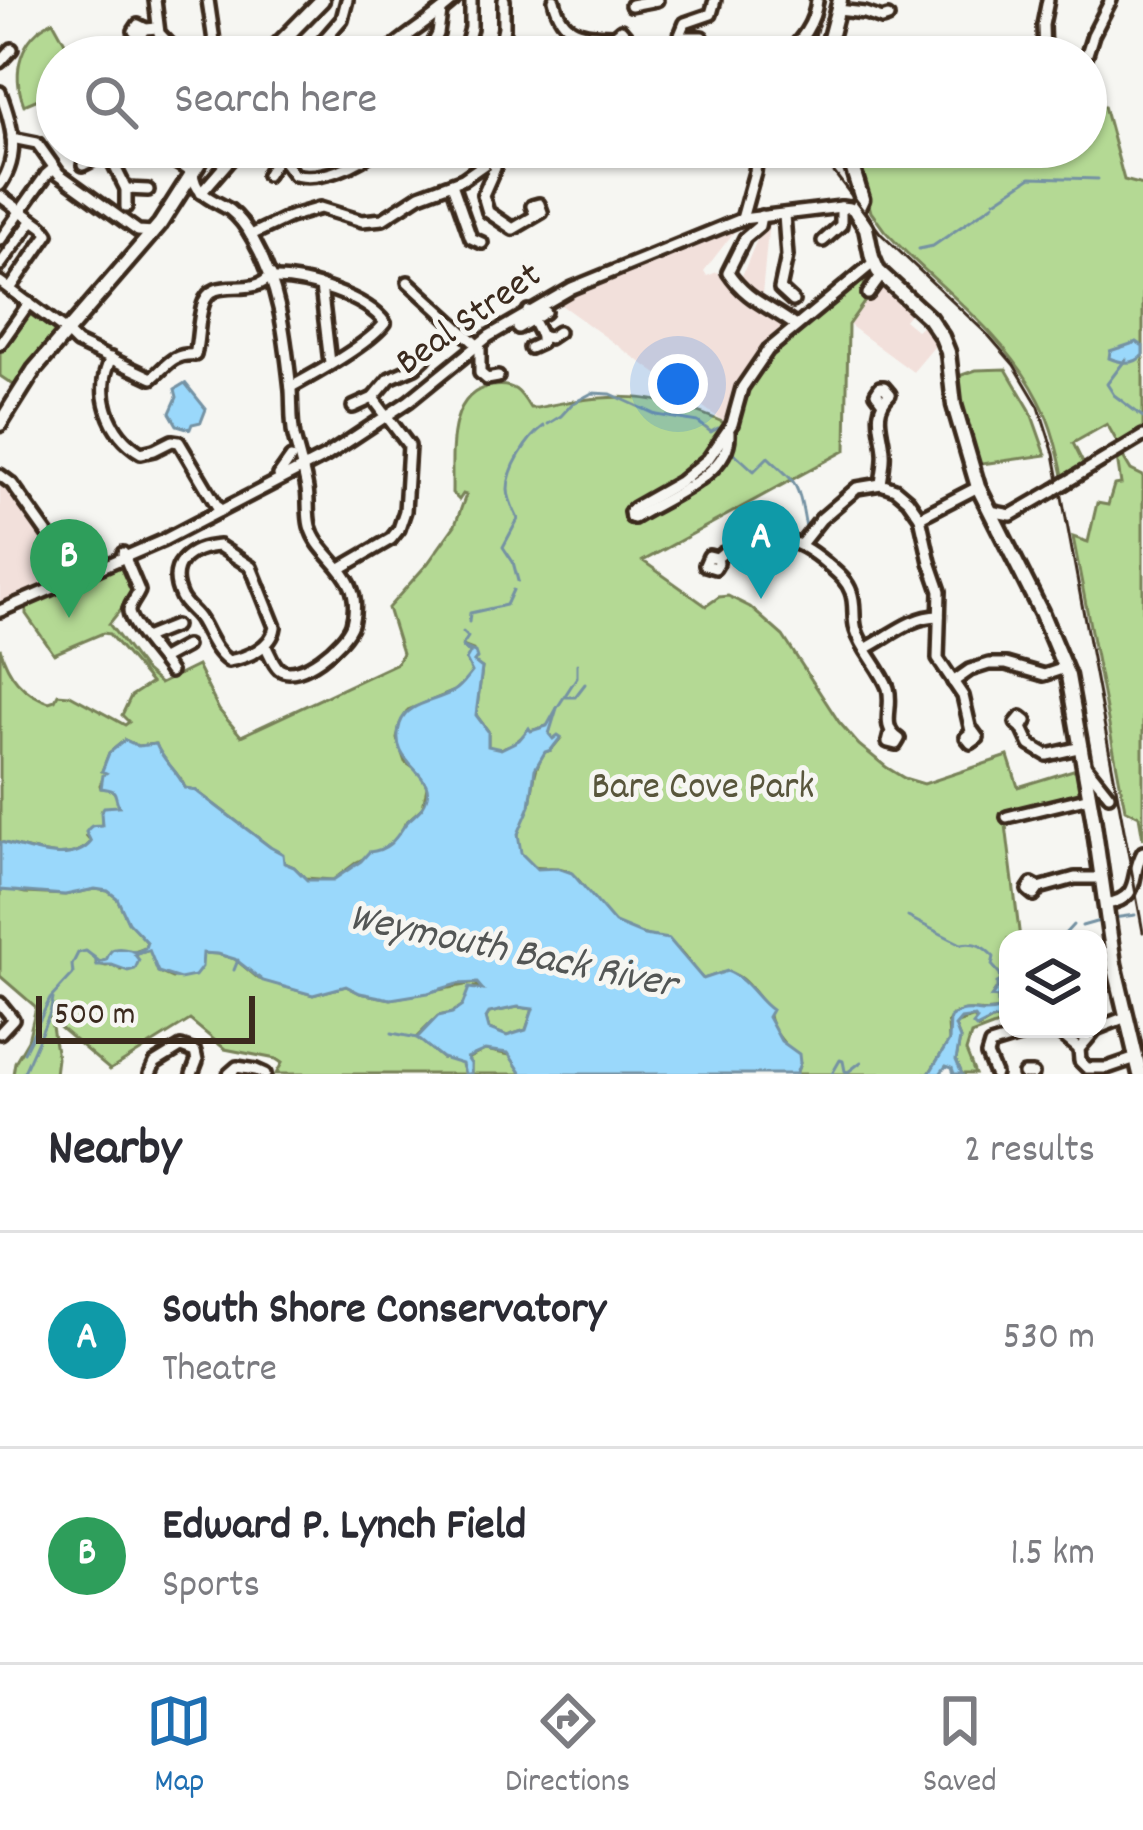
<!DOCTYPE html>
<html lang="en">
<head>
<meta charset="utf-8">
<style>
  body { margin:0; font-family:Dekko,sans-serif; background:#f7f7f7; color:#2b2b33 }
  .controls { position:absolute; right:36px; bottom:36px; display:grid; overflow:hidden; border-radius:24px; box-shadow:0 3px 9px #0004 }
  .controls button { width:108px; height:108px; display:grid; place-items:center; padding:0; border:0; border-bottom:3px solid #e1e1e2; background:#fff; color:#2b2b33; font:60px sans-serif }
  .scale { position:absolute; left:36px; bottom:30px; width:219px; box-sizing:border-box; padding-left:12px; border:6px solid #3b2a1e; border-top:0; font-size:33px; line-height:42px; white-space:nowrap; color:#3b2a1e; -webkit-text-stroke:9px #f6f6f2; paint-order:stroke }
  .you { position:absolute; left:678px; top:384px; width:42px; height:42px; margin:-30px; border:9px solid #fff; border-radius:50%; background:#1a73e8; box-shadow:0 0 0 18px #1a73e833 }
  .badge { display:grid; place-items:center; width:78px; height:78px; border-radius:50%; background:#1f6fb2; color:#fff; font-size:39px; font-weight:700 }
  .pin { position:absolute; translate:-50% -99px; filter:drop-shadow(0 3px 6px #0008) }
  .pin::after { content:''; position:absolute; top:63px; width:42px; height:36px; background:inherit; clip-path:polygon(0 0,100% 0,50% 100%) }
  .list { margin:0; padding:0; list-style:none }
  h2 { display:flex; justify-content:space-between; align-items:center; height:156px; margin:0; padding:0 48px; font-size:51px }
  h2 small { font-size:39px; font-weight:400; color:#7c7c81 }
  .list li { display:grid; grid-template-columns:78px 1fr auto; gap:36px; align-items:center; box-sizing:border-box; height:216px; padding:0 48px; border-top:3px solid #e1e1e2 }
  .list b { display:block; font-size:45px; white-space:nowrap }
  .list p { margin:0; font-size:39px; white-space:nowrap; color:#7c7c81 }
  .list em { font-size:39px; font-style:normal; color:#7c7c81 }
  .icon { flex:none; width:66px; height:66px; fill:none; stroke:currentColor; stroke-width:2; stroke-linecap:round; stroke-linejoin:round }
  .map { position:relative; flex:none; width:1143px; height:1074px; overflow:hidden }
  .search { position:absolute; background:#fff; box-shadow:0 3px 9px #0004; left:36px; right:36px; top:36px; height:132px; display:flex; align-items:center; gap:30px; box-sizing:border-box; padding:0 42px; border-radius:66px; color:#7c7c81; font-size:45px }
  .sheet { height:588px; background:#fff }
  nav { display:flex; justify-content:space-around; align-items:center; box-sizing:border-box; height:168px; border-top:3px solid #e1e1e2; background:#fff; font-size:33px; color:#7c7c81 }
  nav a { display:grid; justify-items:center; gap:6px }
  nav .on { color:#1f6fb2 }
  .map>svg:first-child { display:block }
  .built { fill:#f2e0db }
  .green { fill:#b4d994; stroke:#788259; stroke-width:3 }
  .water { fill:#9ad8fb; stroke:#7492a3; stroke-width:3; fill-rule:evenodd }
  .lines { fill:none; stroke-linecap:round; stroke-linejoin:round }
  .stream { stroke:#7492a3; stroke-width:3 }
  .minor-casing { stroke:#3b2a1e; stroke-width:18 }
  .major-casing { stroke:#3b2a1e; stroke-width:21 }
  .minor { stroke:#f6f6f2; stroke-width:9 }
  .major { stroke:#f6f6f2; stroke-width:12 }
  .rail { stroke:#3b2a1e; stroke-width:3 }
  .minor-bridge-casing { stroke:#3b2a1e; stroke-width:18; stroke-linecap:butt }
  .minor-bridge { stroke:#f6f6f2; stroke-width:9 }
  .labels { text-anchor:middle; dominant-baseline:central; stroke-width:10; stroke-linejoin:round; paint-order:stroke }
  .street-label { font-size:39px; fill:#3b2a1e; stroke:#f6f6f2 }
  .park-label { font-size:39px; fill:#59563c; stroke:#f6f6f2 }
  .water-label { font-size:42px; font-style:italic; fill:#535655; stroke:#f6f6f2 }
</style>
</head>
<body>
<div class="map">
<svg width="1143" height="1074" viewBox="0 0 1143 1074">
  <rect width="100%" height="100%" fill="#f6f6f2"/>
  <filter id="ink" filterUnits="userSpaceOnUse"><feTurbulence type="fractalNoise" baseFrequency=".00833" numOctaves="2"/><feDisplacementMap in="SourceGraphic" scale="24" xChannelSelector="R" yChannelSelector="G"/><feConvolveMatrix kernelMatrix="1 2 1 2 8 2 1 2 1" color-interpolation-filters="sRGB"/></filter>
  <g filter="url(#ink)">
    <g class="built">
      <path d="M765 220H769L762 295 795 322 768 344 727 424 554 300 649 258 741 223 704 271 707 276 717 272 739 283Z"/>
      <path d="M873 271 912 310 904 320 916 330 927 323 939 341 913 372 848 324 865 301 864 281Z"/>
      <path d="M0 478 7 484 71 573 69 576 0 608Z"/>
    </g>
    <g class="green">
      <path d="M53 21 73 57H57V88L43 96 53 111 46 115 38 99 24 105C11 72 20 37 53 21Z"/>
      <path d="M1086 106H1104L1124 180 1143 185V432L1120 447 1107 424 1073 443 1085 467 1064 480C1058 452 1052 425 1039 400 1004 331 936 286 884 230L871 212 860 169 899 156 902 164 924 147H1086Z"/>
      <path d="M866 262 873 271 864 281 865 301 848 325 846 450 643 561 706 606 719 597 728 596 750 607 783 636 839 722 859 745 886 767 904 778 924 784 1008 756 1018 787 1083 767 1087 796 1005 817 1020 939H1008V983L999 994 1002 981 992 996 998 998 999 1010C983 1015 969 1006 953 1015L948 1023 949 1041 929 1074H796L800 1063C787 1044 769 1032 768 1008 755 998 745 970 722 973 716 974 710 978 703 979 693 971 689 959 680 951 668 939 629 933 613 922 595 910 588 886 571 873 552 859 528 882 518 847 514 832 526 817 530 804 534 785 533 768 545 752L551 750 560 739H552L549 733 553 716 550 725 530 731 513 744 497 750 488 746V731L476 715 482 668 474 663 473 650 465 647 470 653 473 674 471 677 455 691 408 710 400 724 397 739 405 762 422 774 427 787 423 807 405 823 402 832 390 845 357 862 333 880 305 878 294 867 283 862 270 847 195 790 185 788C179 771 161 761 156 744L138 746 125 740 109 753 102 771 106 772 100 785 101 788H111L118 797 119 805 118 808 102 810V825L86 836 91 842C70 867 28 848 0 842V648C8 675 22 693 49 702L55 700 58 694 70 695 125 725 129 722 122 715 131 696 151 683 109 634 103 633 54 654 26 614V604L118 563 133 594 109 624 143 669 160 684 197 666 219 710 241 736 397 663 402 653 388 608 428 563 455 525 466 495 463 494 459 500 452 493C453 460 444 393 492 386 514 383 520 391 530 408H537C611 391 657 392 727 424L740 385 768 344Z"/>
      <path d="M28 313 59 334 18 388 0 376V350Z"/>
      <path d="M1006 369 1030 410 1046 455 974 465 964 431 956 377 976 370Z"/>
      <path d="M1122 455 1131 470 1143 476V839L1139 816 1125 809 1073 537 1088 542 1097 503 1108 505 1114 485 1121 484 1117 458Z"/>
      <path d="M8 889 25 893 65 895 95 889 108 891 117 898 128 921 147 942 145 948C133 953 106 961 95 963L106 966 113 965 121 970 136 958 137 954 150 950 158 972 172 978 202 953 218 954 235 959 259 979 313 995 346 986 360 993 391 999 475 983 483 990 474 987 462 1006 452 1013 438 1016 417 1037 442 1058 456 1060 462 1064 465 1074H276L282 1063 276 1059 225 1049 190 1020 110 1070 51 1020 57 1058 55 1074H13L15 1062 28 1040 36 1007 0 976V890Z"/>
      <path d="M518 1007 533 1009 526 1030 507 1036 489 1029 486 1018 489 1013Z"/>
      <path d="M1008 1012V1021L971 1035 966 1051 975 1074H962L956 1060 960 1039 955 1026 957 1023 975 1017 978 1028 994 1019 1001 1021Z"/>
      <path d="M485 1050 510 1055 522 1074H471V1064L467 1059Z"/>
    </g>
    <g class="water">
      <path d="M1137 342 1143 346V355C1135 365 1121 363 1109 358L1110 351Z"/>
      <path d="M185 383 206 409 201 422 192 424 190 429 177 425 170 413 177 397 175 389Z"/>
      <path d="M463 647 475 652 477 658 474 662 482 668 476 715 488 731V746L501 749 519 740 529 728 531 731 547 726 557 708 549 734 553 739 558 735 561 737 551 750 545 752 535 769 530 806 518 834 521 853 537 869 558 868 572 873 615 923 644 935 669 939 703 979 727 971C748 979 756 999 772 1010L768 1017 781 1041 799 1054 800 1063 796 1074H522L508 1053 485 1050 467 1058 471 1064V1074H465L462 1064 442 1058 417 1038 438 1016 452 1013 462 1006 469 988 483 990 477 983 457 984 428 993 391 999 360 993 346 986 313 995 263 981 235 959 218 954 203 953 202 967 195 976 180 979 158 972 149 950 135 955 139 960 135 969 128 971 112 965H97L95 958 100 962 106 960C108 957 108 954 111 951 116 946 131 950 136 952L145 948 147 942 128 922 117 898 108 891 95 889 65 895 0 890V842C27 848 71 867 91 842L86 832C92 823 94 826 102 825L101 812 104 807 119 806C112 791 120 791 101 788L103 775 106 773 102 771 109 753 125 740 138 746 156 744C162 760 178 771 185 788L195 790 270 847 283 854 284 863 294 867 307 880H333L361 861 369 852C388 850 395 840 404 826 409 818 418 814 423 806 444 772 386 768 400 724 407 702 436 702 454 691 461 687 467 678 472 672L466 660 470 653ZM518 1007 533 1009 526 1030 507 1036 489 1029 486 1018 489 1013Z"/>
      <path d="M1002 980 999 993 1008 983 1006 997 1008 1012 1003 1019H994L976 1028 973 1025 977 1020 975 1017 961 1019 955 1026 960 1039 956 1060 962 1074H954L952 1068 946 1066 940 1074H929L949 1041 950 1018C969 1003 980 1017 998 1010V998L991 997 997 989V983Z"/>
    </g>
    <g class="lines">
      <g class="stream">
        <path d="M995 201 1031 177 1098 179"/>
        <path d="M919 249 933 246 994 204"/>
        <path d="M1126 359 1107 384 1114 395 1143 417"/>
        <path d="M548 424 561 416 572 404 592 393 611 394 657 415 698 422 711 432 718 428 723 430"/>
        <path d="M731 450 754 471 768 457C776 465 784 471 791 479 802 492 803 516 807 532"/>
        <path d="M518 581 513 562 503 547 518 519C514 510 508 500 508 489 508 469 527 438 544 426"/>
        <path d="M469 622 470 613 506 605 513 590"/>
        <path d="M463 632 468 637 462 646 464 648"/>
        <path d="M566 697H575L585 684"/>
        <path d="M557 708 577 677V664"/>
        <path d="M908 917 961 944C977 941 984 947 994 957L992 965 1000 974 1001 981"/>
        <path d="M1113 918 1135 915"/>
        <path d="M1082 926 1103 920"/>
        <path d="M1039 939 1042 935 1045 939"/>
        <path d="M1053 939 1062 937 1073 925"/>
        <path d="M234 970 238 960"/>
        <path d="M392 1033 417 1038"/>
        <path d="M24 1052 50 999 73 974 72 965 78 953 86 951 95 958"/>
        <path d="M23 1074 50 1013 53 999"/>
        <path d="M832 1074 840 1060 843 1061 845 1071 848 1072 861 1062"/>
      </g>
      <g class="minor-casing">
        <g id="minor">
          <path d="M155 0 159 33 175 50 251 48 266 57"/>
          <path d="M208 0 215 48"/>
          <path d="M554 0C562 35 583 35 614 36L620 42 625 41 627 37 621 30 614 36"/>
          <path d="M631 5 657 0"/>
          <path d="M838 10 865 13 882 19 888 17"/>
          <path d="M146 29 138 25 134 31 139 36 146 29 157 28"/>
          <path d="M702 37H687L685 44 678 40 685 23 711 14 715 0"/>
          <path d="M433 46 452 57"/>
          <path d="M309 57 342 19 347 0"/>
          <path d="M381 57C404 36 431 21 454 0"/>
          <path d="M426 57 438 34 441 12"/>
          <path d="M463 57 471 28V0"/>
          <path d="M498 57 504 28V0"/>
          <path d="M785 57C801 40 815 24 817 0"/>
          <path d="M958 57 964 52 969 57"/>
          <path d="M1044 57 1043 25 1048 0"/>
          <path d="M1086 57 1093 35 1111 0"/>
          <path d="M0 62 12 49"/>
          <path d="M0 92C12 124 21 155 0 185"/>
          <path d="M57 106V111"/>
          <path d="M12 138 37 143 59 174 138 231 154 232"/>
          <path d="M152 147 193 173C195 196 213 199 230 210 240 218 247 228 253 239 280 286 285 336 291 390 292 405 291 421 294 436 298 453 304 471 307 489 309 501 307 514 310 526 319 561 366 572 352 624 346 643 299 683 279 669 273 664 269 652 265 645"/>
          <path d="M426 149 428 147"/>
          <path d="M108 153 126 189V207"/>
          <path d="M279 155 294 175C321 182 359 165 380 147"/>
          <path d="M491 159 495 168 483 195 488 212 513 229 542 212 539 204 532 206 535 214"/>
          <path d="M83 165 119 147"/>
          <path d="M267 175 284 147"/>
          <path d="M452 184 471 238 482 243"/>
          <path d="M126 189 148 190"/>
          <path d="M201 193 241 147"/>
          <path d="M0 196 43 227 48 234 10 289"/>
          <path d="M784 215 787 256 780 289 793 301"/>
          <path d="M761 216 759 226 745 238 728 272C747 301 770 306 796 326"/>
          <path d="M742 219 755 172 758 147"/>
          <path d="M251 235 289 217 320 208 362 221 383 219 420 195 463 179 496 156 516 147"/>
          <path d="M0 240 46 175 54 168"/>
          <path d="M823 241 841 225V207"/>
          <path d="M0 265 33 220"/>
          <path d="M273 279C305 278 367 297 385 323 368 345 317 373 291 387"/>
          <path d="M0 282 62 328 77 343 152 378C167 366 172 353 195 355 199 339 198 320 203 305 212 273 252 300 271 275"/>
          <path d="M408 282 477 345"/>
          <path d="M321 286 330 363"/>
          <path d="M868 294 881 276"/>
          <path d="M528 311 541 336 549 338 558 332"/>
          <path d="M518 328 545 312"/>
          <path d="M0 344 29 303"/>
          <path d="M477 345 480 349V373L487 379 498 377"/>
          <path d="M530 348 541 343V336"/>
          <path d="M111 358C94 392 108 433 141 453L154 450 172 441 179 442 220 511"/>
          <path d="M353 407 373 398 390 378 415 367 425 358"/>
          <path d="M0 475 12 484 78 577"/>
          <path d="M279 475 291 458"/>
          <path d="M1065 483 1143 436"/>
          <path d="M881 484C882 474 885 462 884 452 883 430 871 412 890 394L884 387H880L876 393 882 401"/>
          <path d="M990 511 1011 515 1054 490"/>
          <path d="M631 517 630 512 634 508 680 482 708 459 732 424 742 388 768 350 873 263"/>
          <path d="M631 517 634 518C663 499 732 475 729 432"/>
          <path d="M920 517 978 487"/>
          <path d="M802 543 821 519 857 488 881 484 895 489 908 500 920 517 930 562 940 591 938 659 963 696 971 731"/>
          <path d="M219 546 251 567 275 627C272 647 247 658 228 661 214 651 209 635 200 620 195 611 186 607 181 597 166 565 188 548 219 546Z"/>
          <path d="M123 553 139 591C136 598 131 603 129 610 127 622 162 659 170 672"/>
          <path d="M717 558 709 556 705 565 715 568 718 563 717 558 723 553C772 538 785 528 827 564 836 572 847 580 851 592 856 604 852 617 856 630 862 650 880 667 888 688 894 708 879 726 899 739L896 744 888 742 890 734"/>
          <path d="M341 568 391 539 399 529 405 511 409 446 373 398"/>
          <path d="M0 611 162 541 326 456 409 401 489 336 572 288 742 219 841 207 850 208 856 212"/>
          <path d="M145 638 175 626"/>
          <path d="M867 648C890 636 912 616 939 616"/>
          <path d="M162 659 186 646"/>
          <path d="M953 682 970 670 989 664H1006L1044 675 1065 668"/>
          <path d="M1021 717 1026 721 1022 728 1016 723Z"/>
          <path d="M1022 728 1030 745 1047 755 1082 747"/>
          <path d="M973 731 978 738 971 743 966 737Z"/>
          <path d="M1086 766 1109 795"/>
          <path d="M1007 817 1090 797"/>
          <path d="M1039 888 1034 895 1028 890 1032 884 1039 888 1075 878H1101"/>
          <path d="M1106 904C1143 898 1129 875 1143 852"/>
          <path d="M0 1003 13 1019 0 1033"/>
          <path d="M1098 1028 1126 1017"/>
          <path d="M1050 1029 1057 1031 1079 1049"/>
          <path d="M1096 1029 1079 1049 1080 1061 1087 1068H1107L1136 1058"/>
          <path d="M150 1074 155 1063 181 1047 195 1052 197 1061 192 1074"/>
          <path d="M229 1074 237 1067 256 1070 265 1074"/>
          <path d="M995 1074 987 1055 990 1045 1042 1029"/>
          <path d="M1024 1074H1033"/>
        </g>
      </g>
      <g class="major-casing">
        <g id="major">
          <path d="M266 57 322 0"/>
          <path d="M825 57 840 0"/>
          <path d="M846 147 862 199 856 212 866 228 872 257 878 271 929 318 942 337 948 352 954 405 978 487 1041 612 1068 676 1093 817 1114 964 1140 1074"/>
          <path d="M0 424 34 370 160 224 209 147"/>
        </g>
      </g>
      <use href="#minor" class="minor"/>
      <use href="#major" class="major"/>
      <g class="rail">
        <path d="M809 57 825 0"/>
        <path d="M819 147 829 166 881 234 989 336 1014 365 1039 407 1054 454 1143 932"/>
      </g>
      <g class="minor-bridge-casing">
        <path id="minor-bridge" d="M1054 490 1065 483"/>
      </g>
      <use href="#minor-bridge" class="minor-bridge"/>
    </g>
  </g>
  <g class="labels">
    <g class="street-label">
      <text transform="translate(470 321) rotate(-35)">Beal Street</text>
    </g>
    <g class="park-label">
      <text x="703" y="789">Bare Cove Park</text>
    </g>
    <g class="water-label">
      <text transform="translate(512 954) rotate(12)">Weymouth Back River</text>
    </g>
  </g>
</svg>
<div class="controls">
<button><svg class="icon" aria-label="layers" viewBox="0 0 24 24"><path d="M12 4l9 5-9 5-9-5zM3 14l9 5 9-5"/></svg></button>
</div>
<div class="scale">500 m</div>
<div class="you"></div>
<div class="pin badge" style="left:761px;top:599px;background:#0f9aa8">A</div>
<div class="pin badge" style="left:69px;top:618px;background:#2e9e5b">B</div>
<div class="search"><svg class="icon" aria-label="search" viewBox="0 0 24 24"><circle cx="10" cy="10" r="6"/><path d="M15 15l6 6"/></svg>Search here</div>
</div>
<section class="sheet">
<h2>Nearby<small>2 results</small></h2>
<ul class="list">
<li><span class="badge" style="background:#0f9aa8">A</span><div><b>South Shore Conservatory</b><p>Theatre</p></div><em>530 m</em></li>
<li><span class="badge" style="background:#2e9e5b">B</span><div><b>Edward P. Lynch Field</b><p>Sports</p></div><em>1.5 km</em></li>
</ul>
</section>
<nav>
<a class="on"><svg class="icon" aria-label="map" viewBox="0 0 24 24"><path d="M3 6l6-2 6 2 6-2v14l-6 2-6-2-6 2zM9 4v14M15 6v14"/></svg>Map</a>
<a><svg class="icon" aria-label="directions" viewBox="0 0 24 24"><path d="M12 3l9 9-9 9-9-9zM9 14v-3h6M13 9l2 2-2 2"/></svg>Directions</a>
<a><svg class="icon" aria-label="saved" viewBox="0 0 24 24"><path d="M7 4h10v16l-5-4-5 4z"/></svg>Saved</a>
</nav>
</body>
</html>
